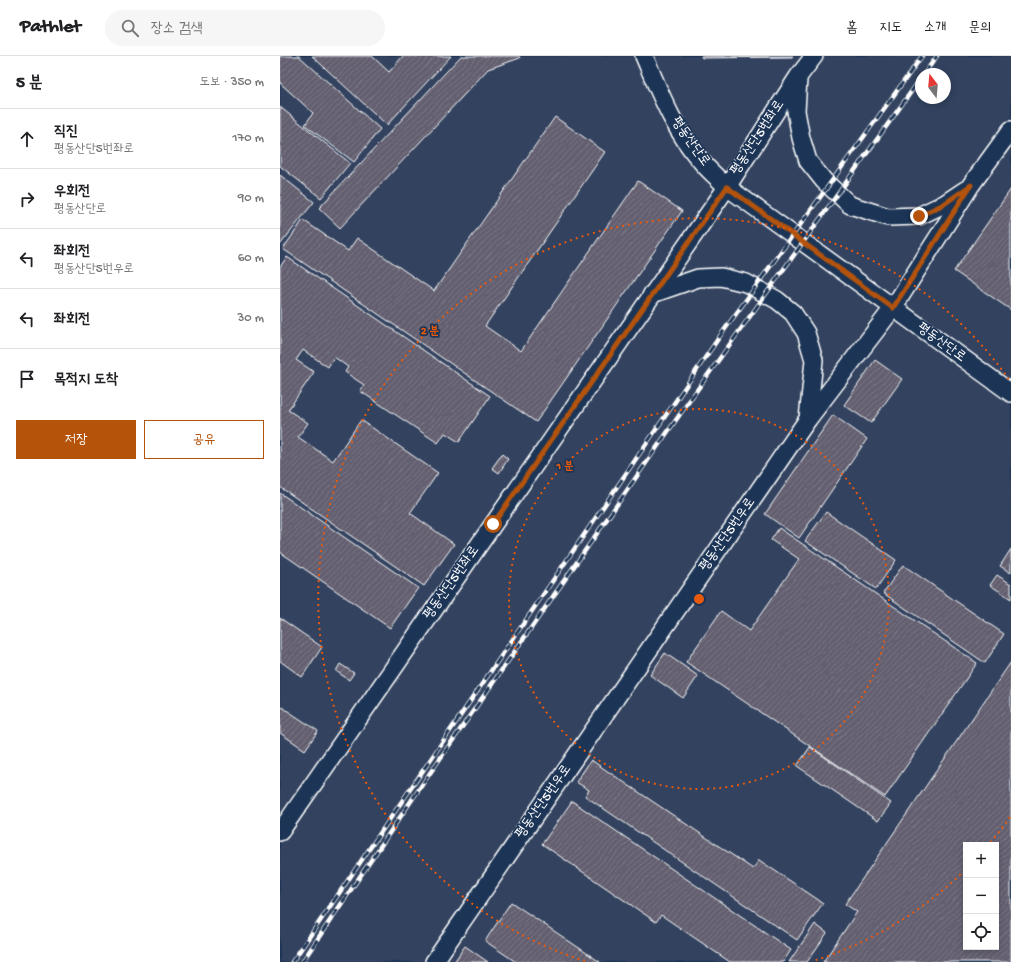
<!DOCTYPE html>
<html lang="ko">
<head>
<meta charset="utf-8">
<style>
  body { margin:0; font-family:"Gochi Hand","Poor Story",sans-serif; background:#f6f6f6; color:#202124 }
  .controls { position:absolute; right:12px; bottom:12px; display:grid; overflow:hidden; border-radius:0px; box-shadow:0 2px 6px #0003 }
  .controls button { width:36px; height:36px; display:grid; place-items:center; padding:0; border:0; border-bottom:1px solid #e0e0e0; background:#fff; color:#202124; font:20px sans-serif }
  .compass { position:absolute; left:635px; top:12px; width:36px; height:36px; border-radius:50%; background:#fff; box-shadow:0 2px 6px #0003; rotate:344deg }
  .stop { position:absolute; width:12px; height:12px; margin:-9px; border:3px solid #b45309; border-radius:50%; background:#fff }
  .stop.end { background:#b45309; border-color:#fff; box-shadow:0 1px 4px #0008 }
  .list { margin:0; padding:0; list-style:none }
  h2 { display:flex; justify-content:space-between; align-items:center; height:52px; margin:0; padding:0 16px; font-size:17px }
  h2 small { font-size:13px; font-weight:400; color:#757577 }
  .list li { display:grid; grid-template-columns:26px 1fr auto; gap:12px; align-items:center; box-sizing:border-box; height:60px; padding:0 16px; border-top:1px solid #e0e0e0 }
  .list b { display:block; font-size:15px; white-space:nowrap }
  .list p { margin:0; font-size:13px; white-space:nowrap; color:#757577 }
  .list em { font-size:13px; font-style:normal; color:#757577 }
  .actions { display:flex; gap:8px; padding:12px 16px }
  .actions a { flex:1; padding:9px 0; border:1px solid #b45309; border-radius:0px; text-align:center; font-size:14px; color:#b45309 }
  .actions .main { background:#b45309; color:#fff }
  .icon { flex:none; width:22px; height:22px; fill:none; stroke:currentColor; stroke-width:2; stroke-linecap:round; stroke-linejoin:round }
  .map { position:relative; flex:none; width:731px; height:906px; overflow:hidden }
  header { display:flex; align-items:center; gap:24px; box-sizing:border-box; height:56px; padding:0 20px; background:#fff; border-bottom:1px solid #e0e0e0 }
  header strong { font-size:19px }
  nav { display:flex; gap:22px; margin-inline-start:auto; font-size:14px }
  .search { width:280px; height:36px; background:#f6f6f6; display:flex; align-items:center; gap:10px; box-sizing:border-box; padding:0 14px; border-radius:22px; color:#757577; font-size:15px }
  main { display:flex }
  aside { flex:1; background:#fff }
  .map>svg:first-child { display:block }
  .built { fill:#32425e; fill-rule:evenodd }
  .building { fill:url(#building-hatch); stroke:#fff; fill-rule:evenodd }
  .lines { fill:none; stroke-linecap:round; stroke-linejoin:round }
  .minor-casing { stroke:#fff; stroke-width:20 }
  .minor { stroke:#1d3557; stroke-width:17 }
  .rail-casing { stroke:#fff; stroke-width:4.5 }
  .rail { stroke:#1d3557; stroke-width:3; stroke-dasharray:9; stroke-linecap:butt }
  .route { stroke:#b45309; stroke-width:5 }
  .ring { fill:none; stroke:#e8590c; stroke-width:2; stroke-dasharray:2 4 }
  .labels { text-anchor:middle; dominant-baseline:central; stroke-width:3.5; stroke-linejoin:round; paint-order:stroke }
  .street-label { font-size:14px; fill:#fff; stroke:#1d3557 }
  .centre { fill:#e8590c; stroke:#1d3557; stroke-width:2 }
  .ring-label { font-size:12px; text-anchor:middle; font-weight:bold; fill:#e8590c; stroke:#1d3557; stroke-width:3.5; stroke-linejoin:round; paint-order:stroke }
</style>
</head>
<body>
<header>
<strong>Pathlet</strong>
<div class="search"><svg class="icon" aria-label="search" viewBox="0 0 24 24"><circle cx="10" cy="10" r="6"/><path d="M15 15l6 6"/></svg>장소 검색</div>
<nav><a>홈</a><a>지도</a><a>소개</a><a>문의</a></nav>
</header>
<main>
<aside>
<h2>5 분<small>도보 · 350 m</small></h2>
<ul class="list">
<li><svg class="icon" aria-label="ahead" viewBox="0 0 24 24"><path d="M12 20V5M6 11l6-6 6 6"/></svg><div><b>직진</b><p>평동산단5번좌로</p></div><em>170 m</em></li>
<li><svg class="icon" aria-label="right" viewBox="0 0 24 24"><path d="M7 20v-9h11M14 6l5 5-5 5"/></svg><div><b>우회전</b><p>평동산단로</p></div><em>90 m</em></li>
<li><svg class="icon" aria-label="left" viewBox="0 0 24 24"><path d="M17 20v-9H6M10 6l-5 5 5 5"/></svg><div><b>좌회전</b><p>평동산단5번우로</p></div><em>60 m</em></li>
<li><svg class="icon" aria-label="left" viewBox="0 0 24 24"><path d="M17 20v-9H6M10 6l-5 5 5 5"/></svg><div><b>좌회전</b></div><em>30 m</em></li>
<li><svg class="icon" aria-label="arrive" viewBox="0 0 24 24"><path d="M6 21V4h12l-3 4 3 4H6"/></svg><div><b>목적지 도착</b></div></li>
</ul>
<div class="actions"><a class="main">저장</a><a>공유</a></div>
</aside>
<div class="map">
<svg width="731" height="906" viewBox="0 0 731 906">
  <defs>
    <pattern id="building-hatch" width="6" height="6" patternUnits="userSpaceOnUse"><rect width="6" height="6" fill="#635f70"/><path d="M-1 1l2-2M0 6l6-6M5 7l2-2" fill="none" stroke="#7a7785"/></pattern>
  </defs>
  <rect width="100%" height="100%" fill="#1d3557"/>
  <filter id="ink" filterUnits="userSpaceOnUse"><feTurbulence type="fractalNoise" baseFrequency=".025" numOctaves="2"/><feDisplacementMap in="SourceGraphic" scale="8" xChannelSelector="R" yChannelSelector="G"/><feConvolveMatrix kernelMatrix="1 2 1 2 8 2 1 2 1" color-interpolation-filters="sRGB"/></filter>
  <g filter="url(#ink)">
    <path class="built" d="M0 0H731V906H0ZM641 18H665V42H641ZM686 789H716V891H686Z"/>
    <g class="building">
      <path d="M0 0H19L100 73 74 106 25 69 33 57 0 27Z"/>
      <path d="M32 0H92L109 16 123 0H171L107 69Z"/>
      <path d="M181 0H239L240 2 208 13 60 172 39 152Z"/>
      <path d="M421 0H513L512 1 422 2Z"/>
      <path d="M0 51 70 107 41 142 0 110Z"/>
      <path d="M275 61 325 96 205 270 241 295 358 125 402 155 256 366 3 193 23 164 68 195 77 182 154 235Z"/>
      <path d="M0 119 34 146 0 189Z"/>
      <path d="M731 133V254L674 215Z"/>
      <path d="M7 201 210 340 179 386 165 377 158 387 80 335 84 329 65 316 68 311 54 301 48 311 23 294 16 304 34 316 8 354 28 367 18 381 53 405 81 364 158 417 130 457 174 488 144 530 0 431V211Z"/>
      <path d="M595 304 622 323 591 367 564 349Z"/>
      <path d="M553 359 587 383 519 482 485 458Z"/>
      <path d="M222 398 228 403 219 417 212 412Z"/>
      <path d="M0 437 138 532 110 572 0 496Z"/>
      <path d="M546 456 616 504 596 533 525 485Z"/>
      <path d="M499 472 697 607 605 741 406 606 441 555 469 575 519 503 491 484Z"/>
      <path d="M731 493V517L720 510Z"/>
      <path d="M623 509 724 578 705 607 603 537Z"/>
      <path d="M717 519 731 528V543L710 529Z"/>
      <path d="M0 562 42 591 22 621 0 605Z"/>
      <path d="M385 597 418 620 403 642 370 619Z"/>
      <path d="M731 606V906H543L577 856 565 848ZM686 789H716V891H686Z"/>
      <path d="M60 608 74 617 69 624 56 615Z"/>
      <path d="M2 651 38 675 25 694 0 677V654Z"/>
      <path d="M530 691 611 747 598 765 517 710Z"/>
      <path d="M311 704 473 813 479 804 543 847 517 884 305 740 309 734 296 726Z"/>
      <path d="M292 745 511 894 503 906H450L381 859 376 866 262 788Z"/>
      <path d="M231 846 320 906H236L205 885Z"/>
      <path d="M535 868 547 877 527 906H509Z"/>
      <path d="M185 890 208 906H174Z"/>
    </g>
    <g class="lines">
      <g class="minor-casing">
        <g id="minor">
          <path d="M364 0C379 35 395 76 421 105 428 114 438 122 447 131L731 337"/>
          <path d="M518 23 516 55 521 82 528 105 544 125 570 149 608 161 639 160 664 148 685 134"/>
          <path d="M372 238 418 222 441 221 466 227 497 244 513 257 526 277 534 304 528 363"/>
          <path d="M0 776 447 131 518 21 534 0"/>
          <path d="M154 906 528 363 613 252 691 129 731 74"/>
        </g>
      </g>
      <use href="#minor" class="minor"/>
      <g class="rail-casing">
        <g id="rail">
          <path d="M644 18 657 0"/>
          <path d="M12 906 440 280 642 0"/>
          <path d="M22 906 150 717 412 341 641 22"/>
        </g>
      </g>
      <use href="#rail" class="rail"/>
    </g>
  </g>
  <g class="lines" filter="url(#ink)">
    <path class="route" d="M213 468 447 131 613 252 691 129 664 148 639 160"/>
  </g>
  <g class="ring">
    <circle cx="419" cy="543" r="190"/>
    <path d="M730 761A380 380 0 0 1 710 787M685 814A380 380 0 0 1 533 905M305 905A380 380 0 1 1 730 325"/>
  </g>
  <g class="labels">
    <g class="street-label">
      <text transform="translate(478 82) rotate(-57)">평동산단5번좌로</text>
      <text transform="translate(410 86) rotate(55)">평동산단로</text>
      <text transform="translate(661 287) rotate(36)">평동산단로</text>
      <text transform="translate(448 479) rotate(-55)">평동산단5번우로</text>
      <text transform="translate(172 527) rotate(-55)">평동산단5번좌로</text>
      <text transform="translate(264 746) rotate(-55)">평동산단5번우로</text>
    </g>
  </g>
  <circle cx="419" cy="543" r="6" class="centre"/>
  <g class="ring-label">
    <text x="150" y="278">2 분</text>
    <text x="285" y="413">1 분</text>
  </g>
</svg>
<div class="controls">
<button>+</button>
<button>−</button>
<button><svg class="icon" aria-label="locate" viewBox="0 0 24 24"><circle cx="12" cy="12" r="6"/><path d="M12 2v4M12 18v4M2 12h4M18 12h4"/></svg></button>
</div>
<svg class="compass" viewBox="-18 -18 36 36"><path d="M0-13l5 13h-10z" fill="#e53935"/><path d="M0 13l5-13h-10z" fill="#757577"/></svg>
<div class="stop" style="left:213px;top:468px"></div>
<div class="stop end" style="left:639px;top:160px"></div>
</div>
</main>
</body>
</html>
